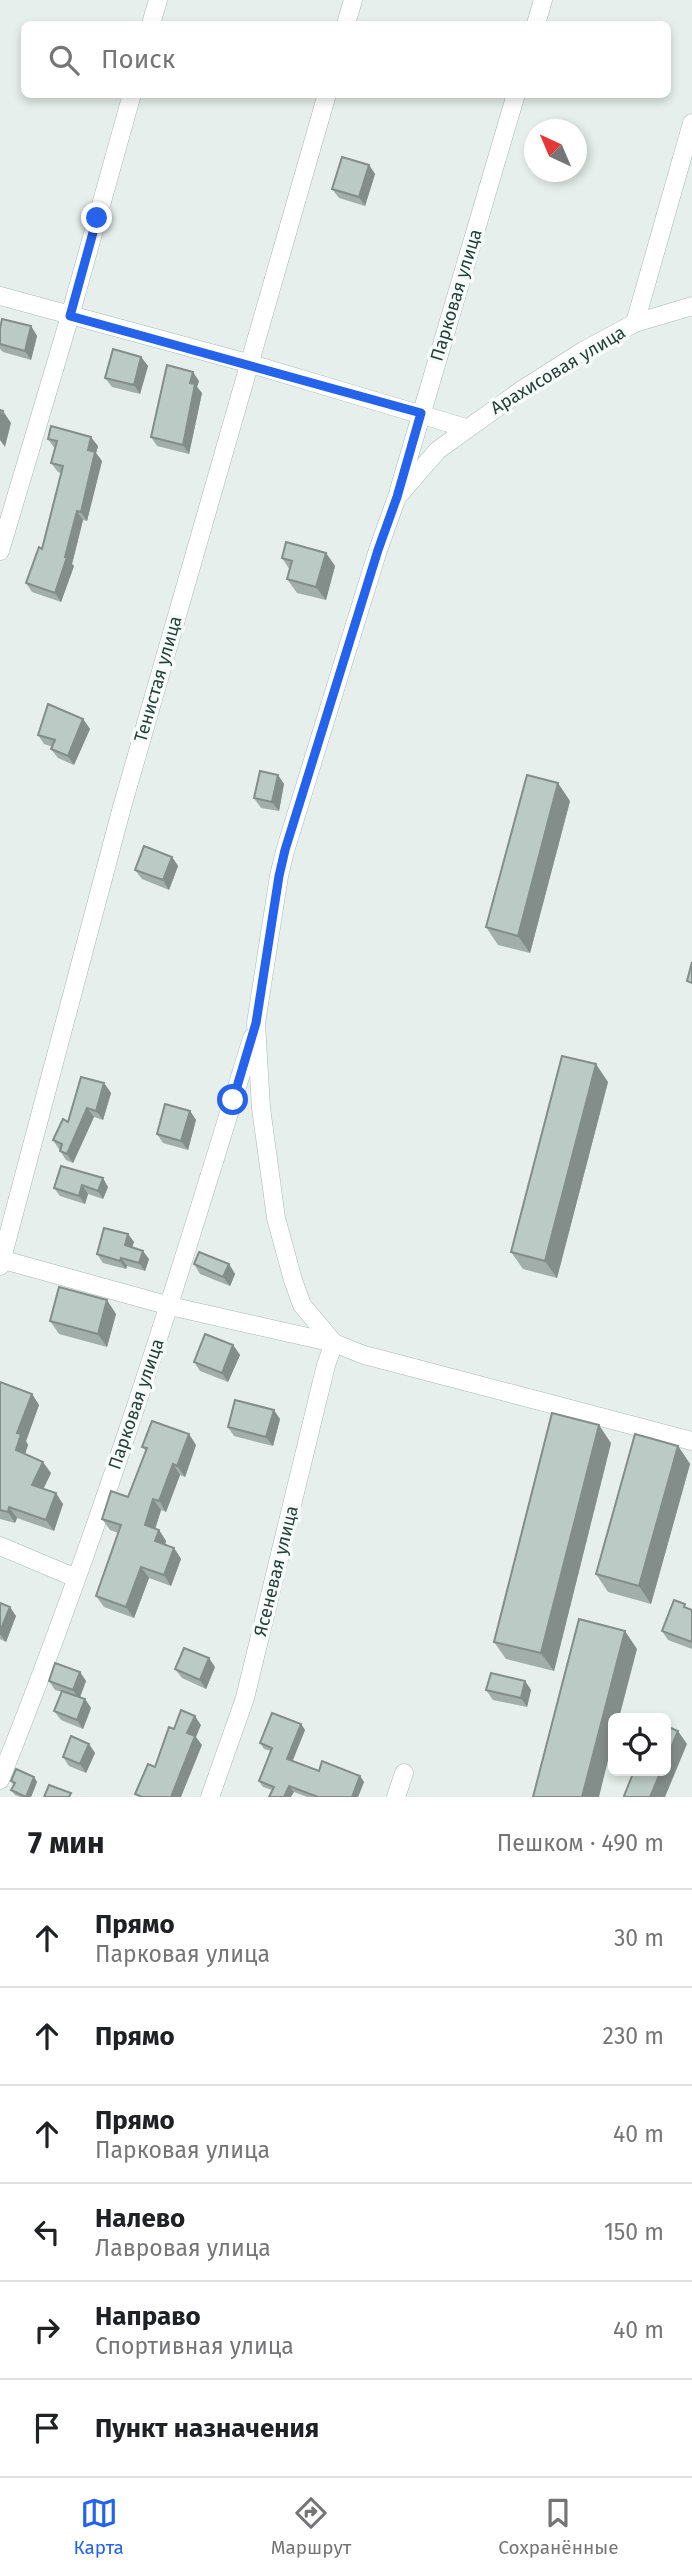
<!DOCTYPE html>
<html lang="ru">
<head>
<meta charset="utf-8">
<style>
  body { margin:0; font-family:"Fira Sans",sans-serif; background:#f6f6f6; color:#202124 }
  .controls { position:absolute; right:21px; bottom:21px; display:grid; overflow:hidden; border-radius:10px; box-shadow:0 4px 10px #0003 }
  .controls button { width:63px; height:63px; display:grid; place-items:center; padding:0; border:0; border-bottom:2px solid #e0e0e0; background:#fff; color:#202124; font:35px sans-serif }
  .compass { position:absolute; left:524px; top:119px; width:63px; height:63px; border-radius:50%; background:#fff; box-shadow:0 4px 10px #0003; rotate:316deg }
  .stop { position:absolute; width:21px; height:21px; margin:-16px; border:5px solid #2563eb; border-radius:50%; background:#fff }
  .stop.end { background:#2563eb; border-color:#fff; box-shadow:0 2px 7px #0008 }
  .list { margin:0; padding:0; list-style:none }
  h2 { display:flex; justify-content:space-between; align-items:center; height:91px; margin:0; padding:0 28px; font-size:30px }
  h2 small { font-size:23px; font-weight:400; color:#757577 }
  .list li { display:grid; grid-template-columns:46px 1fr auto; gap:21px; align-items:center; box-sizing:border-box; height:98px; padding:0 28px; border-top:2px solid #e0e0e0 }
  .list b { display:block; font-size:26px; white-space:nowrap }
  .list p { margin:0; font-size:23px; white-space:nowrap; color:#757577 }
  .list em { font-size:23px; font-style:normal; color:#757577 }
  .icon { flex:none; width:38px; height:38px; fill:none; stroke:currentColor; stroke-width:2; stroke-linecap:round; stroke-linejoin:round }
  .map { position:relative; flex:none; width:692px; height:1797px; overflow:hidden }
  .search { position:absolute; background:#fff; box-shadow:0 4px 10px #0003; left:21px; right:21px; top:21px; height:77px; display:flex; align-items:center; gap:18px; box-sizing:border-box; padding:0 24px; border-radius:10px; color:#757577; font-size:26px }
  .sheet { height:679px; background:#fff }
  nav { display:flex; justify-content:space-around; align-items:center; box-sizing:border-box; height:98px; border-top:2px solid #e0e0e0; background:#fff; font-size:19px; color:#757577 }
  nav a { display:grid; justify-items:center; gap:4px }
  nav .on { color:#2563eb }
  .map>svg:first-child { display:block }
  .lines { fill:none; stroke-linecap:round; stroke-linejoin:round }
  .minor-casing { stroke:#a8b8b2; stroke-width:19 }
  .minor { stroke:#fff; stroke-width:18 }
  .wall { fill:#a1aea9 }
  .shaded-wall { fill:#838d89 }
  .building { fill:#bbcac4; stroke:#838d89; stroke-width:2 }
  .route { stroke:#2563eb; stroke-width:9 }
  .labels { text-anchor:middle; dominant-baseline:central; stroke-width:7; stroke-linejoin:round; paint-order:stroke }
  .street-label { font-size:18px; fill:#24423a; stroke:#f7fbf9 }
</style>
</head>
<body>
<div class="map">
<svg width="692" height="1797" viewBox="0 0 692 1797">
  <rect width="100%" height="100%" fill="#e6efeb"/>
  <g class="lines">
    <g class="minor-casing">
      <g id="minor">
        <path d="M151 24 158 0"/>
        <path d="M346 24 353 0"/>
        <path d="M536 24 543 0"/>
        <path d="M0 296 251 364 466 428"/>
        <path d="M635 323 692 123"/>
        <path d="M399 490 516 94"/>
        <path d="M0 551 70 316 132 94"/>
        <path d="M0 1259 170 1306 334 1343 364 1355 395 1363 692 1441"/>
        <path d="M0 1266 122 807 327 94"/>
        <path d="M334 1343 302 1305 293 1280 276 1218 261 1108 256 1023 279 876 285 851 378 550 397 497 438 450 523 389 583 351 635 323 692 306"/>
        <path d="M0 1546 76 1578"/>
        <path d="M0 1780C98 1537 176 1287 252 1038"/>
        <path d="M210 1797 245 1698 326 1365 334 1343"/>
        <path d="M396 1797 404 1773"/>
      </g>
    </g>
    <use href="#minor" class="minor"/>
  </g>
  <g class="wall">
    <path d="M369 165 375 174 365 206 339 198 332 189Z"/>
    <path d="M31 326 37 336 31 360 3 352 0 349V328Z"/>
    <path d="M141 357 148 366 140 394 112 387 105 378Z"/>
    <path d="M199 381 197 387 202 393 189 454 157 446 151 437Z"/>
    <path d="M48 439 98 446 96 453 102 461 87 521 83 520 72 564 74 566 61 602 32 592 26 583 42 549 61 473 58 472 51 463 55 449Z"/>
    <path d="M326 553 335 566 326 600 297 593 287 579 290 570 282 558Z"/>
    <path d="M83 719 90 729 74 765 58 758 51 749 53 747 44 744 38 735Z"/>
    <path d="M278 775 284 784 279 811 261 808 254 798Z"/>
    <path d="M570 801 530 953 498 945 486 927Z"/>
    <path d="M172 857 178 866 169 890 142 879 135 870Z"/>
    <path d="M608 1082 557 1278 523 1269 511 1252Z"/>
    <path d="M104 1083 111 1093 103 1120 94 1117 73 1163 66 1160 53 1140 68 1122Z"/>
    <path d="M190 1111 196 1120 188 1150 163 1143 157 1134Z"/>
    <path d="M61 1166 108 1187 103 1199 88 1194 85 1204 60 1196 54 1188Z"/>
    <path d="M128 1234 134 1242 132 1247 149 1259 145 1271 127 1266 126 1269 103 1263 97 1254Z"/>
    <path d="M194 1264H229L235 1274 230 1286 200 1274Z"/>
    <path d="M116 1314 107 1347 59 1334 50 1321Z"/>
    <path d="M233 1345 240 1355 228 1382 200 1371 194 1362Z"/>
    <path d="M0 1382 32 1394 39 1405 26 1441 28 1445 25 1454 51 1473 43 1489 63 1504 54 1531 17 1518 15 1523 0 1519Z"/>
    <path d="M280 1419 273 1446 234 1436 228 1427Z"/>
    <path d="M611 1443 554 1671 506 1659 494 1642Z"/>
    <path d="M196 1445 185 1477 180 1475 166 1512 161 1510 155 1529 159 1530 166 1541 165 1545 174 1548 181 1559 171 1586 149 1578 134 1618 104 1607 96 1596 118 1533 110 1530 102 1519 128 1497 146 1451 142 1447Z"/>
    <path d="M678 1446 690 1464 651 1604 608 1592 596 1574Z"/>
    <path d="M0 1603 16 1616 6 1642 0 1639Z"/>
    <path d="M689 1609 692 1610V1649L668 1640 662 1631Z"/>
    <path d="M215 1667 206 1689 182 1678 175 1669Z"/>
    <path d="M80 1672 86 1681 80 1698 85 1699 91 1708 83 1729 61 1720 54 1711 62 1692 55 1690 49 1681Z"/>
    <path d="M525 1681 531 1690 527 1707 493 1700 486 1690Z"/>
    <path d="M301 1724 305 1730 292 1761 319 1771 360 1776 364 1782 358 1797H307L294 1792 272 1790 263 1787 259 1781 271 1751 264 1749 260 1743Z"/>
    <path d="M89 1744 95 1753 86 1773 69 1766 63 1757Z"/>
    <path d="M34 1777 37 1782 31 1797H20L15 1795 11 1790 14 1785 11 1781Z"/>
  </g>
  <g class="shaded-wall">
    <path d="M369 165 375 174 365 206 359 197Z"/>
    <path d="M31 326 37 336 31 360 25 351Z"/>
    <path d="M141 357 148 366 140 394 134 385Z"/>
    <path d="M193 372 199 381 197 387 202 393 189 454 183 445 190 383Z"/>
    <path d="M3 411 11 423 5 447 0 440V423Z"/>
    <path d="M91 437 98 446 96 453 102 461 87 521 81 512 88 450Z"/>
    <path d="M77 511 83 520 72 564 74 566 61 602 55 593Z"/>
    <path d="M326 553 335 566 326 600 316 587Z"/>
    <path d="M83 719 90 729 74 765 68 756Z"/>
    <path d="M278 775 284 784 279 811 272 802Z"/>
    <path d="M558 783 570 801 530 953 518 936Z"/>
    <path d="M172 857 178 866 169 890 163 880Z"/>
    <path d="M596 1064 608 1082 557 1278 545 1261Z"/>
    <path d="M104 1083 111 1093 103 1120 96 1111Z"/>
    <path d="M87 1108 94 1117 73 1163 67 1154Z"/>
    <path d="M190 1111 196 1120 188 1150 181 1141Z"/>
    <path d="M103 1178 108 1187 103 1199 98 1191Z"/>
    <path d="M82 1185 88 1194 85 1204 79 1196Z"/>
    <path d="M128 1234 134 1242 130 1253 125 1245Z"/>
    <path d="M143 1251 149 1259 145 1271 139 1263Z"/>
    <path d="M121 1258 127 1266 126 1269 120 1261Z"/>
    <path d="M229 1264 235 1274 230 1286 223 1277Z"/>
    <path d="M107 1300 116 1314 107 1347 98 1334Z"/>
    <path d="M233 1345 240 1355 228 1382 222 1373Z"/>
    <path d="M32 1394 39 1405 26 1441 28 1445 23 1460 16 1450 17 1433Z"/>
    <path d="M274 1410 280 1419 273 1446 266 1437Z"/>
    <path d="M599 1425 611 1443 554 1671 541 1653Z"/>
    <path d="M189 1434 196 1445 185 1477 177 1466Z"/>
    <path d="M678 1446 690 1464 651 1604 639 1586Z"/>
    <path d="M43 1462 51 1473 40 1496 32 1485Z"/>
    <path d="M173 1464 180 1475 166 1512 159 1501Z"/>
    <path d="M56 1493 63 1504 54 1531 46 1520Z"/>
    <path d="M153 1499 161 1510 153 1536 145 1525Z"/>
    <path d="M9 1507 17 1518 15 1523 8 1512Z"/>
    <path d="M159 1530 166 1541 163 1552 155 1541Z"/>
    <path d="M174 1548 181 1559 171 1586 164 1575Z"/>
    <path d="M141 1567 149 1578 134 1618 126 1607Z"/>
    <path d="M10 1607 16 1616 6 1642 0 1634V1631Z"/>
    <path d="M625 1631 637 1649 619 1718H613V1740L599 1797H582Z"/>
    <path d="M209 1658 215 1667 206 1689 200 1680Z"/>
    <path d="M80 1672 86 1681 79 1699 73 1690Z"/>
    <path d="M525 1681 531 1690 527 1707 521 1698Z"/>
    <path d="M85 1699 91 1708 83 1729 77 1720Z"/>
    <path d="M195 1716 201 1725 196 1737 202 1745 181 1797H171L187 1733Z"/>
    <path d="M301 1724 305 1730 291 1765 287 1759Z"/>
    <path d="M678 1731 687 1744 665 1797H650L661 1771H666V1760Z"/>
    <path d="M89 1744 95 1753 86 1773 80 1764Z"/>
    <path d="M360 1776 364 1782 358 1797H352Z"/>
    <path d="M34 1777 37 1782 31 1797H27Z"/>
    <path d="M289 1786 294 1792 291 1797H284Z"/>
  </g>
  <g class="building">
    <path d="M342 157 369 165 359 197 332 189Z"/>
    <path d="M2 319 31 326 25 351 0 344V328Z"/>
    <path d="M113 349 141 357 134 385 105 378Z"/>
    <path d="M167 365 193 372 190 383 195 384 183 445 151 437Z"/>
    <path d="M0 410 3 411 0 423Z"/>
    <path d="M51 426 91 437 88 450 95 452 81 512 77 511 65 557H67L55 593 26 583 39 547 42 549 63 466 51 463 57 441 48 439Z"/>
    <path d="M286 542 326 553 316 587 287 579 292 561 282 558Z"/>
    <path d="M48 704 83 719 68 756 51 749 55 740 38 735Z"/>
    <path d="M260 771 278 775 272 802 254 798Z"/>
    <path d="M527 775 558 783 518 936 486 927Z"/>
    <path d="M144 846 172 857 163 880 135 870Z"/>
    <path d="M692 962V983L687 981Z"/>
    <path d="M562 1056 596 1064 545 1261 511 1252Z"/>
    <path d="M81 1077 104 1083 96 1111 87 1108 67 1154 60 1151 62 1144 53 1140 63 1119 68 1122Z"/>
    <path d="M165 1104 190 1111 181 1141 157 1134Z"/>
    <path d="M61 1166 103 1178 98 1191 82 1185 79 1196 54 1188Z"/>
    <path d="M104 1228 128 1234 125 1245 143 1251 139 1263 121 1258 120 1261 97 1254Z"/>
    <path d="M199 1252 229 1264 223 1277 194 1264Z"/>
    <path d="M59 1287 107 1300 98 1334 50 1321Z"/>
    <path d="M205 1334 233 1345 222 1373 194 1362Z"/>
    <path d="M0 1382 32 1394 17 1433 21 1434 16 1450 43 1462 32 1485 56 1493 46 1520 9 1507 8 1512 0 1510Z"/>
    <path d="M235 1400 274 1410 266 1437 228 1427Z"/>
    <path d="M552 1413 599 1425 541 1653 494 1642Z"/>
    <path d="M152 1421 189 1434 177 1466 173 1464 159 1501 153 1499 145 1525 159 1530 155 1541 174 1548 164 1575 141 1567 126 1607 96 1596 121 1525 102 1519 111 1491 128 1497 147 1448 142 1447Z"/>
    <path d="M635 1434 678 1446 639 1586 596 1574Z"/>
    <path d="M674 1600 685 1604 684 1607 692 1610V1642L662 1631Z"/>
    <path d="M0 1603 10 1607 0 1631Z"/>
    <path d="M579 1619 625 1631 582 1797H533Z"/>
    <path d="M184 1648 209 1658 200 1680 175 1669Z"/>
    <path d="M55 1663 80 1672 73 1690 49 1681Z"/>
    <path d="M491 1673 525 1681 521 1698 486 1690Z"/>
    <path d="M62 1691 85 1699 77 1720 54 1711Z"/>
    <path d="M181 1710 195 1716 187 1733 195 1736 171 1797H142L135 1794 148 1764 155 1767 169 1727 174 1729Z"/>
    <path d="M272 1713 301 1724 287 1759 319 1771 322 1761 360 1776 352 1797H318L289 1786 284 1797H269L274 1787 259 1781 272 1748 260 1743Z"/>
    <path d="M666 1726 678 1731 666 1760Z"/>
    <path d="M71 1736 89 1744 80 1764 63 1757Z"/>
    <path d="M16 1769 34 1777 26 1797 11 1790 15 1783 11 1781Z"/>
    <path d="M634 1771H661L650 1797H627L624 1796Z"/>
    <path d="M49 1785 71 1793 69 1797H44Z"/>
  </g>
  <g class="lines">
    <path class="route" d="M97 218 70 316 421 413 397 497 378 550 285 850 279 876 256 1023 233 1100"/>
  </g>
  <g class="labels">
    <g class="street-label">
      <text transform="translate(456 295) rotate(-73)">Парковая улица</text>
      <text transform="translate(558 370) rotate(-31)">Арахисовая улица</text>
      <text transform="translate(158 679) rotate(-74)">Тенистая улица</text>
      <text transform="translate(136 1404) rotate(-71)">Парковая улица</text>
      <text transform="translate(276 1571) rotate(-76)">Ясеневая улица</text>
    </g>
  </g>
</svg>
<div class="controls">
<button><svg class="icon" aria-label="locate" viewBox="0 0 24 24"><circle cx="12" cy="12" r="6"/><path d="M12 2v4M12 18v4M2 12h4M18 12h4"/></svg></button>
</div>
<svg class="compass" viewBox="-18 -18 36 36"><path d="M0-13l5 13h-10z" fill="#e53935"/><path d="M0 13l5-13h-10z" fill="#757577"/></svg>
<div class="stop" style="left:233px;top:1100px"></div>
<div class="stop end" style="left:97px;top:218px"></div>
<div class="search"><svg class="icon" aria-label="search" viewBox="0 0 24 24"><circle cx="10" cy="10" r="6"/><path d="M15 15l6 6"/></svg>Поиск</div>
</div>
<section class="sheet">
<h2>7 мин<small>Пешком · 490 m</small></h2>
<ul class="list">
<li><svg class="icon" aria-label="ahead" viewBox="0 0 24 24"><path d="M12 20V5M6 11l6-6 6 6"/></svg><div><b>Прямо</b><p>Парковая улица</p></div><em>30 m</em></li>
<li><svg class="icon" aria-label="ahead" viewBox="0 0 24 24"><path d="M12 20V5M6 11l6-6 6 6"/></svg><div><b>Прямо</b></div><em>230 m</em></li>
<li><svg class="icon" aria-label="ahead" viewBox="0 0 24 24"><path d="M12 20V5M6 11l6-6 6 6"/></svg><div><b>Прямо</b><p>Парковая улица</p></div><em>40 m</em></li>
<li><svg class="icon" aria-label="left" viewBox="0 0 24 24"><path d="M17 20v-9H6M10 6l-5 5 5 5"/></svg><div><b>Налево</b><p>Лавровая улица</p></div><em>150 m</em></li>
<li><svg class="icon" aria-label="right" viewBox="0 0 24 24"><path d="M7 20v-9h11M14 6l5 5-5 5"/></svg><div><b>Направо</b><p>Спортивная улица</p></div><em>40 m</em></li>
<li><svg class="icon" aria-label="arrive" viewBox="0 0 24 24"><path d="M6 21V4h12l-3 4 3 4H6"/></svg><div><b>Пункт назначения</b></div></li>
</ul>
</section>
<nav>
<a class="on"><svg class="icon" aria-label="map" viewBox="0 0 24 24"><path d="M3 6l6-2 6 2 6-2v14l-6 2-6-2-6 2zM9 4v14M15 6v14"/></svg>Карта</a>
<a><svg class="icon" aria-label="directions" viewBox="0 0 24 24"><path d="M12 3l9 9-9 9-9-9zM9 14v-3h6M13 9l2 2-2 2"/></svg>Маршрут</a>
<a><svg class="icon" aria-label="saved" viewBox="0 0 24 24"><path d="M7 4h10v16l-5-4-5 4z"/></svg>Сохранённые</a>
</nav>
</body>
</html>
